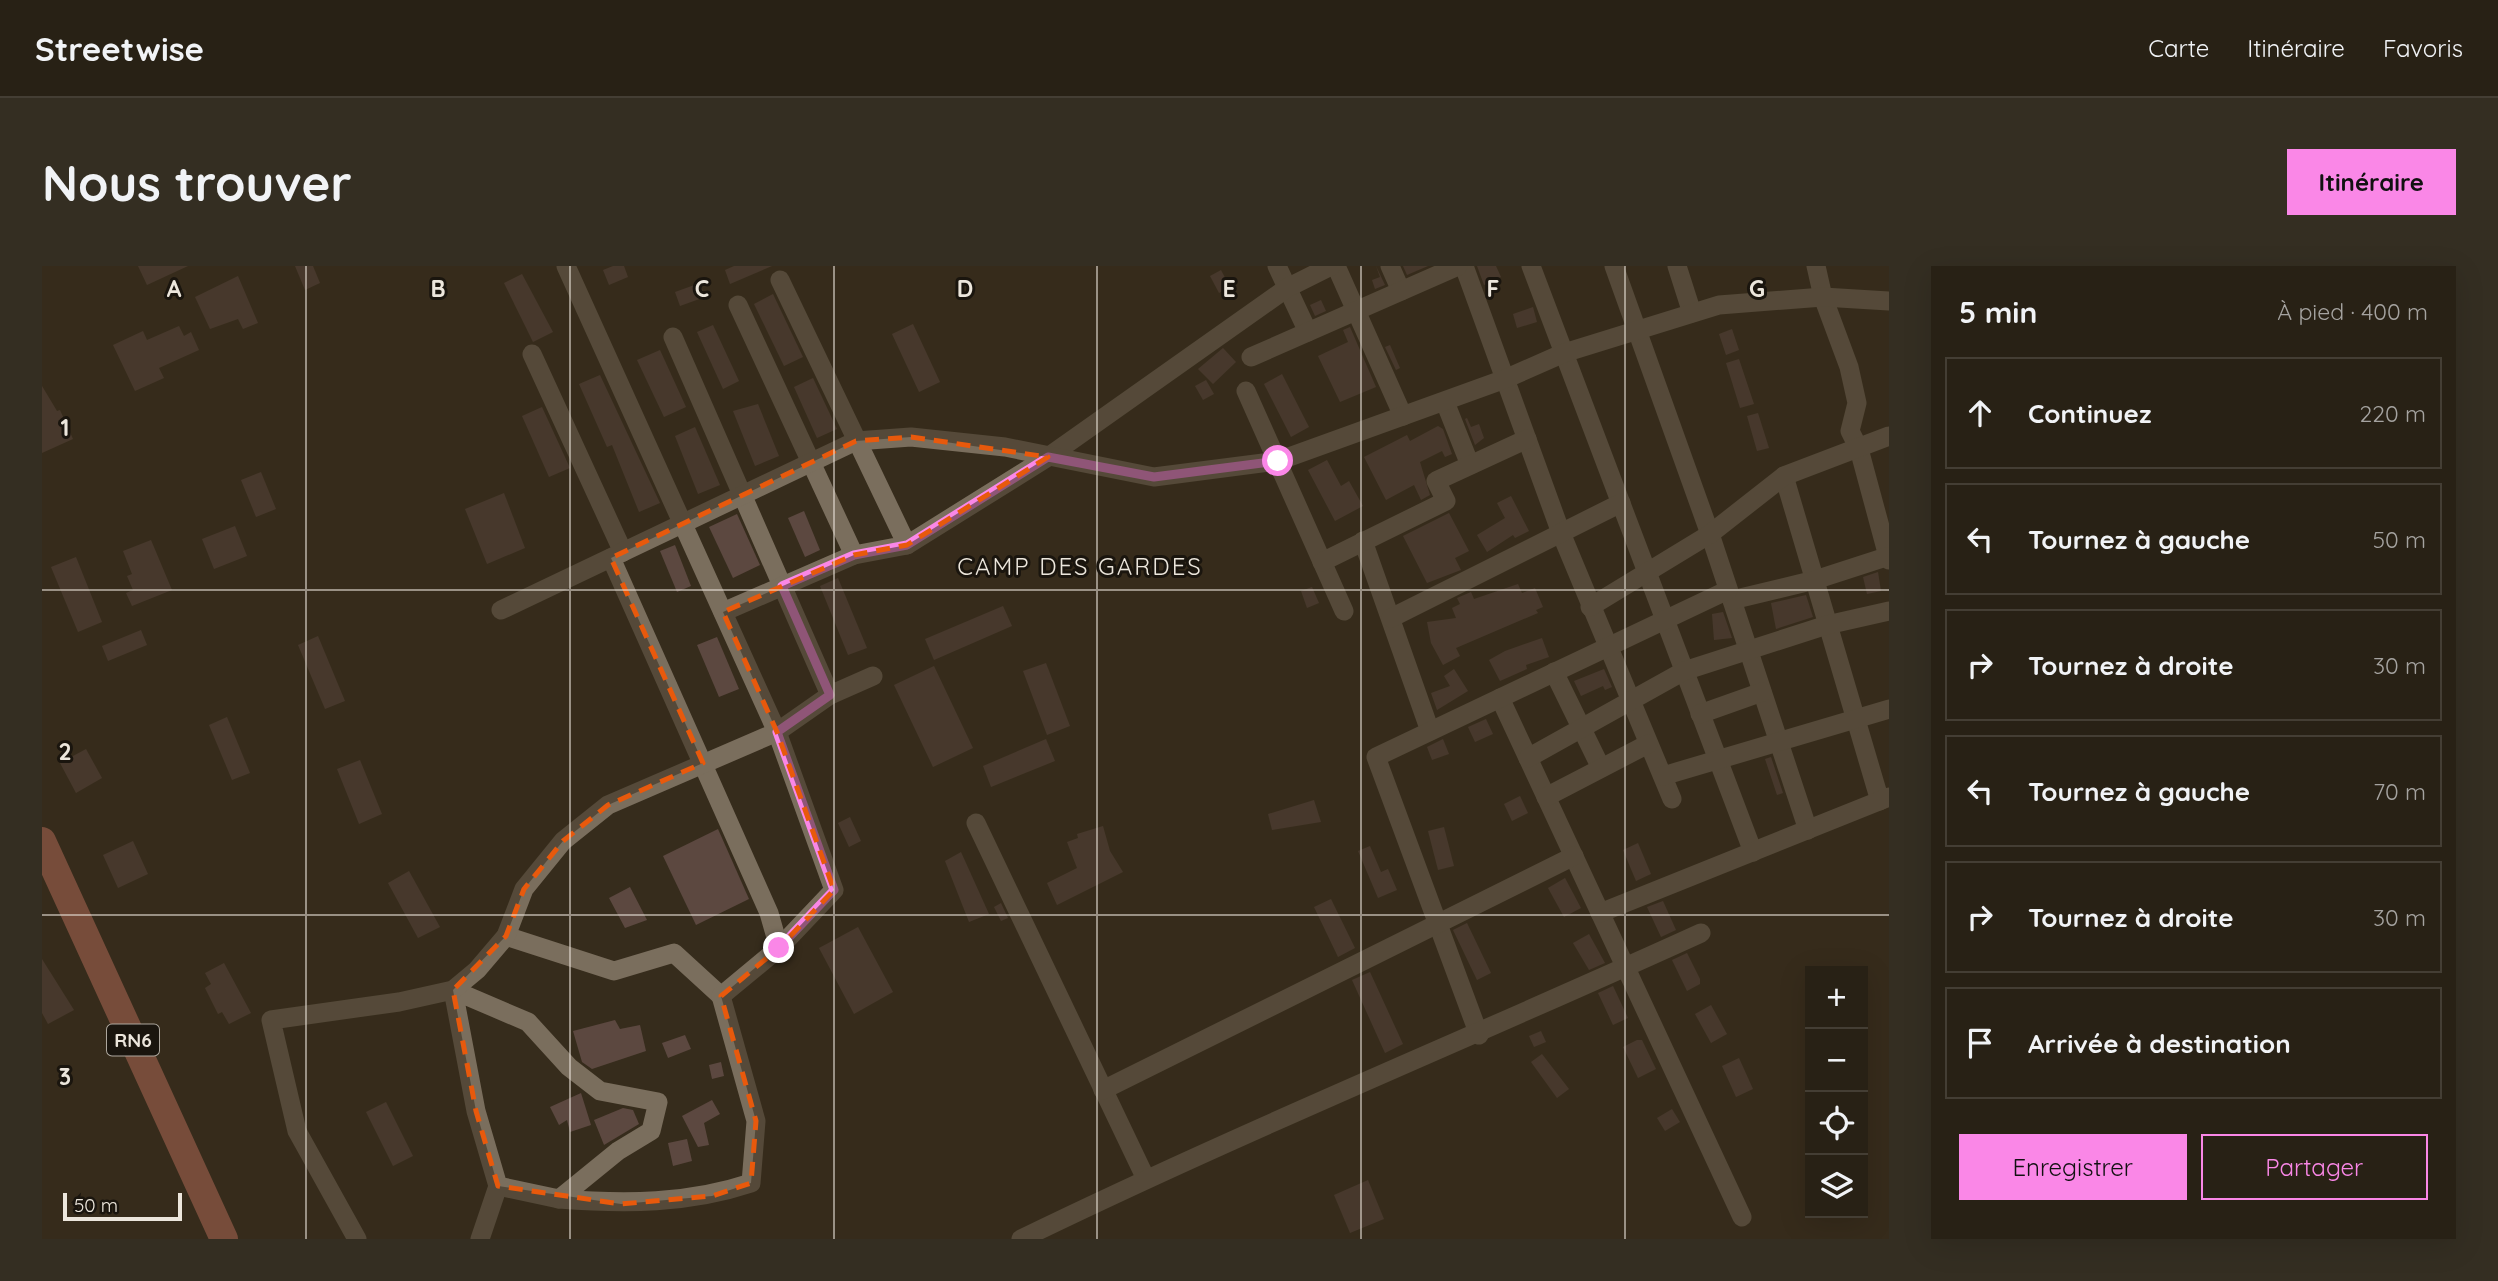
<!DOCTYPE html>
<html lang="fr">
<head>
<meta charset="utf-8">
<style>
  body { margin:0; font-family:Quicksand,sans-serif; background:#342e22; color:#f1f3f6 }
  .controls { position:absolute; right:21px; bottom:21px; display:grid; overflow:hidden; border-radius:0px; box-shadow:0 7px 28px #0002 }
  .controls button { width:63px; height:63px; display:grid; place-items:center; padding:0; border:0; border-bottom:2px solid #443e34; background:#282115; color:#f1f3f6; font:35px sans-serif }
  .scale { position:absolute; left:21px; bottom:18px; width:119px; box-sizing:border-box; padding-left:7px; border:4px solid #ece6dc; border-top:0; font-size:19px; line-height:24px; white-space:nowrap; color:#ece6dc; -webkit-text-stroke:5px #1a150e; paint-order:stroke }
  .stop { position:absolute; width:21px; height:21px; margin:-16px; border:5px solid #fa87e7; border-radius:50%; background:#fff }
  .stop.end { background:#fa87e7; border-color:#fff; box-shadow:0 2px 7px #0008 }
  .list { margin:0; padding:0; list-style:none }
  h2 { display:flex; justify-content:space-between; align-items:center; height:91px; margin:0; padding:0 28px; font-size:30px }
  h2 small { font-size:23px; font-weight:400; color:#a5a3a0 }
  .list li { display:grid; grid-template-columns:46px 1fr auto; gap:21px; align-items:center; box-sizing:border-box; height:112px; margin:0 14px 14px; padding:0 14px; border:2px solid #443e34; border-radius:0px }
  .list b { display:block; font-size:26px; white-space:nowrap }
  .list em { font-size:23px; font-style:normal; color:#a5a3a0 }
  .actions { display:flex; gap:14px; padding:21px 28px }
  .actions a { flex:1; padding:16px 0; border:2px solid #fa87e7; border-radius:0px; text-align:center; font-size:24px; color:#fa87e7 }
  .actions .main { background:#fa87e7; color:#111 }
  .icon { flex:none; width:38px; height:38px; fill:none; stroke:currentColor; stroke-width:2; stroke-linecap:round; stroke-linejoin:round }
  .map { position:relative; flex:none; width:1847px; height:973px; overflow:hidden; border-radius:0px }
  header { display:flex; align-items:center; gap:42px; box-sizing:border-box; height:98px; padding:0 35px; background:#282115; border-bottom:2px solid #443e34 }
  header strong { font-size:33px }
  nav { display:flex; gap:38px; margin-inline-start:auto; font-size:24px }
  .intro { display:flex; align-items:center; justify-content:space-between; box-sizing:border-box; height:168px; padding:0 42px }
  h1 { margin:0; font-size:49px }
  .button { padding:18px 32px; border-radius:0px; background:#fa87e7; color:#111; font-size:24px; font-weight:700 }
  main { display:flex; gap:42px; padding:0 42px }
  aside { flex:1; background:#282115; border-radius:0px; box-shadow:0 7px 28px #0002 }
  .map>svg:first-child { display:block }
  .building { fill:#5c4840 }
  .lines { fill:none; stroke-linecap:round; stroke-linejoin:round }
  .minor { stroke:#7a6e5d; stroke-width:19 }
  .highway { stroke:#c67461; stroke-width:28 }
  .route { stroke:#fa87e7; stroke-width:9 }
  .marked { fill:none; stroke:#e8590c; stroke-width:5; stroke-dasharray:14 9; stroke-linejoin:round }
  .grid { fill:none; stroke:#ece6dc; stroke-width:2; stroke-opacity:0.55 }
  .labels { text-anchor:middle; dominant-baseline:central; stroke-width:6; stroke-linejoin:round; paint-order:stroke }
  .shield { fill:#1a150e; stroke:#ada79e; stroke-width:2 }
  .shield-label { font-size:19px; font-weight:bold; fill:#ece6dc }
  .quarter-label { font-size:24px; letter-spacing:2px; fill:#ece6dc; stroke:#1a150e }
  .grid-label { font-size:23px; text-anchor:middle; font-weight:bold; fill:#ece6dc; stroke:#1a150e; stroke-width:6; stroke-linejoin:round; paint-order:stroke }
</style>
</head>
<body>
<header>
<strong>Streetwise</strong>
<nav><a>Carte</a><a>Itinéraire</a><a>Favoris</a></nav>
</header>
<div class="intro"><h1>Nous trouver</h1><a class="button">Itinéraire</a></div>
<main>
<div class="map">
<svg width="1847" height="973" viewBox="0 0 1847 973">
  <rect width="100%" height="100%" fill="#362c1c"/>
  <g class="building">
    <path d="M96 0H146L105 19Z"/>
    <path d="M253 0H271L278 17 263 24Z"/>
    <path d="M571 0H582L586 11 567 19 561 4Z"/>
    <path d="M692 0H730L688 18 683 4Z"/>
    <path d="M1334 0 1343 19 1333 23 1330 14 1338 11Z"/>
    <path d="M1361 0H1386L1365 9Z"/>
    <path d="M1435 0H1454L1459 11 1442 19Z"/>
    <path d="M1179 4 1188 21 1177 27 1168 10Z"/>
    <path d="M480 8 511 66 491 76 462 17Z"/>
    <path d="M196 10 216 57 201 63 196 53 168 63 153 31Z"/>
    <path d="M658 17 663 31 638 40 633 26Z"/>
    <path d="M731 28 761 91 742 100 712 38Z"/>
    <path d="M1279 34 1284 45 1273 50 1268 39Z"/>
    <path d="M1491 41 1495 56 1475 62 1471 48Z"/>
    <path d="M871 58 898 116 877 126 850 68Z"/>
    <path d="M671 59 697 115 681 123 655 66Z"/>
    <path d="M137 60 142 70 149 66 157 84 117 102 122 112 93 125 71 79 101 65 105 74Z"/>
    <path d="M1308 61 1334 121 1298 136 1276 90 1306 76 1301 64Z"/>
    <path d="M1690 63 1697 84 1684 89 1677 68Z"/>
    <path d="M1348 79 1358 102 1354 104 1343 81Z"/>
    <path d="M1181 82 1194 96 1171 118 1156 103Z"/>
    <path d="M618 84 644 141 622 151 595 94Z"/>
    <path d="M1697 93 1712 138 1698 142 1684 97Z"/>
    <path d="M1240 108 1267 161 1249 171 1222 118Z"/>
    <path d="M558 109 618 237 597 246 570 179 565 181 537 118Z"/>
    <path d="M771 112 795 163 775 172 752 121Z"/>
    <path d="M1164 114 1172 128 1161 134 1153 120Z"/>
    <path d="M0 120 15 145 18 144 31 173 0 187Z"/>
    <path d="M716 138 737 190 713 200 691 145Z"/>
    <path d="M500 141 528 202 507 211 480 150Z"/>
    <path d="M1716 147 1727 182 1715 185 1705 150Z"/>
    <path d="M1425 152 1429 161 1437 158 1442 172 1433 179 1423 153Z"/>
    <path d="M1396 160 1401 163 1410 188 1403 191 1400 185 1378 196 1388 229 1379 234 1372 219 1344 234 1322 191 1365 169 1368 175Z"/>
    <path d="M653 161 678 219 656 228 633 170Z"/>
    <path d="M1285 194 1299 220 1307 215 1321 240 1293 255 1266 204Z"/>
    <path d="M219 206 234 243 214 251 199 214Z"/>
    <path d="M462 227 483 282 445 298 423 243Z"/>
    <path d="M1469 230 1487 265 1473 272 1471 269 1445 286 1435 269 1463 252 1455 237Z"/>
    <path d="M762 245 778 284 763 291 746 252Z"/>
    <path d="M1407 247 1427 285 1413 292 1419 304 1385 317 1361 270Z"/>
    <path d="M695 248 718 299 691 312 667 261Z"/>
    <path d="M193 260 205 290 172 303 160 273Z"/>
    <path d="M109 274 130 324 90 340 84 327 91 324 85 310 90 308 81 285Z"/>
    <path d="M633 279 649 320 635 326 618 285Z"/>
    <path d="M34 291 60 356 36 366 9 301Z"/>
    <path d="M1836 306 1839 325 1825 328 1821 311Z"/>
    <path d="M796 312 825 382 806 389 778 320Z"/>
    <path d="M1476 318 1480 327 1493 322 1501 341 1494 344 1496 347 1414 382 1418 390 1401 399 1389 377 1385 356 1414 352 1410 342 1418 338 1415 332 1429 326 1432 333Z"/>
    <path d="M1270 321 1277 337 1265 342 1259 325Z"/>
    <path d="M1764 329 1771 351 1734 363 1729 337Z"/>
    <path d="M961 340 970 360 892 394 883 373Z"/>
    <path d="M1681 346 1690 372 1672 374 1670 348Z"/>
    <path d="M99 364 105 379 66 395 60 380Z"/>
    <path d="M276 370 303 435 283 443 256 379Z"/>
    <path d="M675 371 697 423 677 431 655 379Z"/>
    <path d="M1500 372 1507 391 1484 399 1485 403 1458 415 1447 394 1463 385Z"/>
    <path d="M1004 397 1028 460 1005 469 981 405Z"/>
    <path d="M892 400 931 482 891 501 852 419Z"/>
    <path d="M1412 403 1426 425 1395 444 1389 427 1408 420 1402 410Z"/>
    <path d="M1562 403 1570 421 1563 424 1561 420 1539 430 1532 415Z"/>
    <path d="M185 451 208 507 190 514 167 459Z"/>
    <path d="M1444 453 1451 468 1433 476 1426 461Z"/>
    <path d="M1004 473 1013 495 949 521 941 500Z"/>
    <path d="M1401 473 1407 488 1390 494 1385 481Z"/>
    <path d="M44 483 60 512 34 527 18 497Z"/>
    <path d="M1729 491 1741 527 1735 529 1723 493Z"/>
    <path d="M318 494 340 548 317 558 295 503Z"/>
    <path d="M1478 530 1486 547 1470 555 1462 538Z"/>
    <path d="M1272 534 1279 556 1230 564 1226 548Z"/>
    <path d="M808 551 819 575 807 581 796 557Z"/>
    <path d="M1061 560 1068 585 1081 606 1015 639 1005 617 1035 602 1025 576 1036 572 1035 568Z"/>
    <path d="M1402 561 1412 600 1396 604 1386 565Z"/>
    <path d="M676 563 707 633 654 659 621 590Z"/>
    <path d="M91 575 106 608 76 622 61 589Z"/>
    <path d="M1596 577 1609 608 1594 615 1581 584Z"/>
    <path d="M1328 580 1339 606 1346 603 1355 624 1336 632 1316 585Z"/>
    <path d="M919 586 947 648 927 656 903 595Z"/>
    <path d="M367 605 398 661 376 672 346 617Z"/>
    <path d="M1523 612 1539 642 1522 651 1506 622Z"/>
    <path d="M588 621 605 654 583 662 567 632Z"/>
    <path d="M1289 633 1313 682 1296 691 1272 641Z"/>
    <path d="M1621 635 1634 664 1619 671 1605 641Z"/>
    <path d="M959 637 966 652 959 655 952 641Z"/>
    <path d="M1425 657 1449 707 1435 714 1411 664Z"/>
    <path d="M816 661 851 726 812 748 777 682Z"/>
    <path d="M1547 668 1563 697 1547 704 1531 677Z"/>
    <path d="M1645 687 1658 713V718L1645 725 1630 694Z"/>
    <path d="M0 693 32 744 6 758 0 747Z"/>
    <path d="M182 697 209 747 187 758 180 746 176 748 163 722 169 718 163 707Z"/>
    <path d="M1328 706 1361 778 1343 787 1310 714Z"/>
    <path d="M1571 720 1586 752 1571 759 1556 727Z"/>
    <path d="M1669 739 1685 768 1669 777 1653 748Z"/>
    <path d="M573 754 578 763 598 759 604 785 550 803 540 796 531 765Z"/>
    <path d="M1499 765 1504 776 1492 781 1487 770Z"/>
    <path d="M643 769 649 783 626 792 620 777Z"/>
    <path d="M1595 774H1600L1614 803 1596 812 1581 781Z"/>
    <path d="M1500 788 1527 823 1515 832 1489 796Z"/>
    <path d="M1697 792 1711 823 1694 831 1680 800Z"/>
    <path d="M679 796 682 810 670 813 667 799Z"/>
    <path d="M539 827 549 859 528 866 525 854 517 859 508 841Z"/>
    <path d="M670 834 678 848 662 857 667 879 656 881 640 850Z"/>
    <path d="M344 836 371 890 351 900 324 846Z"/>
    <path d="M581 842 591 844 597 858 562 879 552 854Z"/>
    <path d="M1630 843 1638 856 1623 865 1615 852Z"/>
    <path d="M645 873 650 895 631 900 626 877Z"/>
    <path d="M1326 914 1342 953 1308 967 1292 929Z"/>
  </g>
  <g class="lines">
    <g class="minor">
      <path d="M1235 0 1266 66"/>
      <path d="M1294 0 1361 150"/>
      <path d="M1348 0 1359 25"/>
      <path d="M1422 0 1519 267 1630 533"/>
      <path d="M1489 0 1711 586"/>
      <path d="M1572 0 1668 268 1766 564"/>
      <path d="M1635 0 1650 47"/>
      <path d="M1774 0 1781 31 1807 101 1815 137 1808 165 1817 183 1847 294"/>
      <path d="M696 39 812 289"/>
      <path d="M631 71 788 429"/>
      <path d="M490 88 581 286"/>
      <path d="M1209 91 1416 0"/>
      <path d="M1204 125 1302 345"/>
      <path d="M1403 136 1428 199"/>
      <path d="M1742 210 1838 535"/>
      <path d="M1321 275 1388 465"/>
      <path d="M865 279 1006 191 1245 22 1289 0"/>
      <path d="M569 292 727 647 737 682"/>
      <path d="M1280 296 1404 235 1394 215 1485 173"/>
      <path d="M1690 334 1773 314 1844 291"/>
      <path d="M1548 341 1668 268 1742 210 1847 170"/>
      <path d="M459 344 814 175 869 171 963 181 1112 211 1236 195 1463 113 1522 87 1677 39 1781 31 1847 35"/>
      <path d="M681 346 812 289 865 279 738 14"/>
      <path d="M1349 352 1579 237"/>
      <path d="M1512 406 1559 502"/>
      <path d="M1458 432 1700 951"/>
      <path d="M1658 448 1720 426"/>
      <path d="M1486 492 1642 405 1785 359 1847 345"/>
      <path d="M1621 510 1847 443"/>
      <path d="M1504 531 1606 478"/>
      <path d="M934 557 1104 913"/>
      <path d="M1558 647 1847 531"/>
      <path d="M464 670 572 705 632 687 679 730 737 682 792 624 735 466 524 0"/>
      <path d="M411 724 486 756 527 801 558 825 616 836 609 865 576 885 517 933 456 920 434 845Z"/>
      <path d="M1437 769 1334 491 1686 324"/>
      <path d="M1061 824 1532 590"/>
      <path d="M517 933C583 938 646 938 709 917L714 855 679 730"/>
      <path d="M315 973 255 865 229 754 357 736 411 724 435 704 464 670 482 623 521 575 566 539 735 466 788 429 831 410"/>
      <path d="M438 973 456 920"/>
      <path d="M979 973C1203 864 1433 770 1659 667"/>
    </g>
    <path class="highway" d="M0 575 182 973"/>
  </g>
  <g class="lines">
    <path class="route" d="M737 682 792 624 735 466 788 429 740 320 812 289 865 279 1006 191 1112 211 1236 195"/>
  </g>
  <path d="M0 0H1847V973H0ZM869 171 1006 191 865 279 812 289 681 346 735 466 792 624 737 682 679 730 714 855 709 917 670 930 579 938 456 920 434 845 411 724 464 670 482 623 521 575 566 539 661 497 569 292 814 175Z" fill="#362c1c" fill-opacity=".55" fill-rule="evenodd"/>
  <path class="marked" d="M869 171 1006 191 865 279 812 289 681 346 735 466 792 624 737 682 679 730 714 855 709 917 670 930 579 938 456 920 434 845 411 724 464 670 482 623 521 575 566 539 661 497 569 292 814 175Z"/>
  <path class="grid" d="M264 0V973M528 0V973M792 0V973M1055 0V973M1319 0V973M1583 0V973M0 324H1847M0 649H1847"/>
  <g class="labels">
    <rect class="shield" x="65" y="758.5" width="52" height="31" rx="5"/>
    <g class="shield-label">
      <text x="91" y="774">RN6</text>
    </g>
    <g class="quarter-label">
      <text x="1038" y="300">CAMP DES GARDES</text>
    </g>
  </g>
  <g class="grid-label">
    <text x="132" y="31">A</text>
    <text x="396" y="31">B</text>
    <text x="660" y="31">C</text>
    <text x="923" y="31">D</text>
    <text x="1187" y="31">E</text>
    <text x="1451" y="31">F</text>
    <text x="1715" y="31">G</text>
    <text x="23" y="170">1</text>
    <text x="23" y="494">2</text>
    <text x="23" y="819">3</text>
  </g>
</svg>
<div class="controls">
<button>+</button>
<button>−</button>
<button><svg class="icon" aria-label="locate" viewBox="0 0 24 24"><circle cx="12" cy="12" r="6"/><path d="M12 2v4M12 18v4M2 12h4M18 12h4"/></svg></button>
<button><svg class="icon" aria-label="layers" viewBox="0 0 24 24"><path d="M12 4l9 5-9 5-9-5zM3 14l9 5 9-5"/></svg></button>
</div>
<div class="scale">50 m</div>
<div class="stop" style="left:1236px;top:195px"></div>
<div class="stop end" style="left:737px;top:682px"></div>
</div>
<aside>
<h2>5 min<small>À pied · 400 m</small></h2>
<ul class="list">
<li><svg class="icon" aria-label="ahead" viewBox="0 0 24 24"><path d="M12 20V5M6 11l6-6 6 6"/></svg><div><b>Continuez</b></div><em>220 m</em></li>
<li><svg class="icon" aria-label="left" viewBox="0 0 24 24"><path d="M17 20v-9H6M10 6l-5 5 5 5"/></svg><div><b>Tournez à gauche</b></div><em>50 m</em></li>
<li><svg class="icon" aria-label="right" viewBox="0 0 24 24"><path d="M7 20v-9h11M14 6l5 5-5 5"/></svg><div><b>Tournez à droite</b></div><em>30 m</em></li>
<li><svg class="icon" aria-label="left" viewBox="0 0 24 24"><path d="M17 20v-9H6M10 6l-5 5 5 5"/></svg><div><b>Tournez à gauche</b></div><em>70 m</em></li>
<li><svg class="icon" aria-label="right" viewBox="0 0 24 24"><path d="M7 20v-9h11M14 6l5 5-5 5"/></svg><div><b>Tournez à droite</b></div><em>30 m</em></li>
<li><svg class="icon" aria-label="arrive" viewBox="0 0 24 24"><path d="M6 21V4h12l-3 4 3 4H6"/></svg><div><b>Arrivée à destination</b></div></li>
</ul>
<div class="actions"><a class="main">Enregistrer</a><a>Partager</a></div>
</aside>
</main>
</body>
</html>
